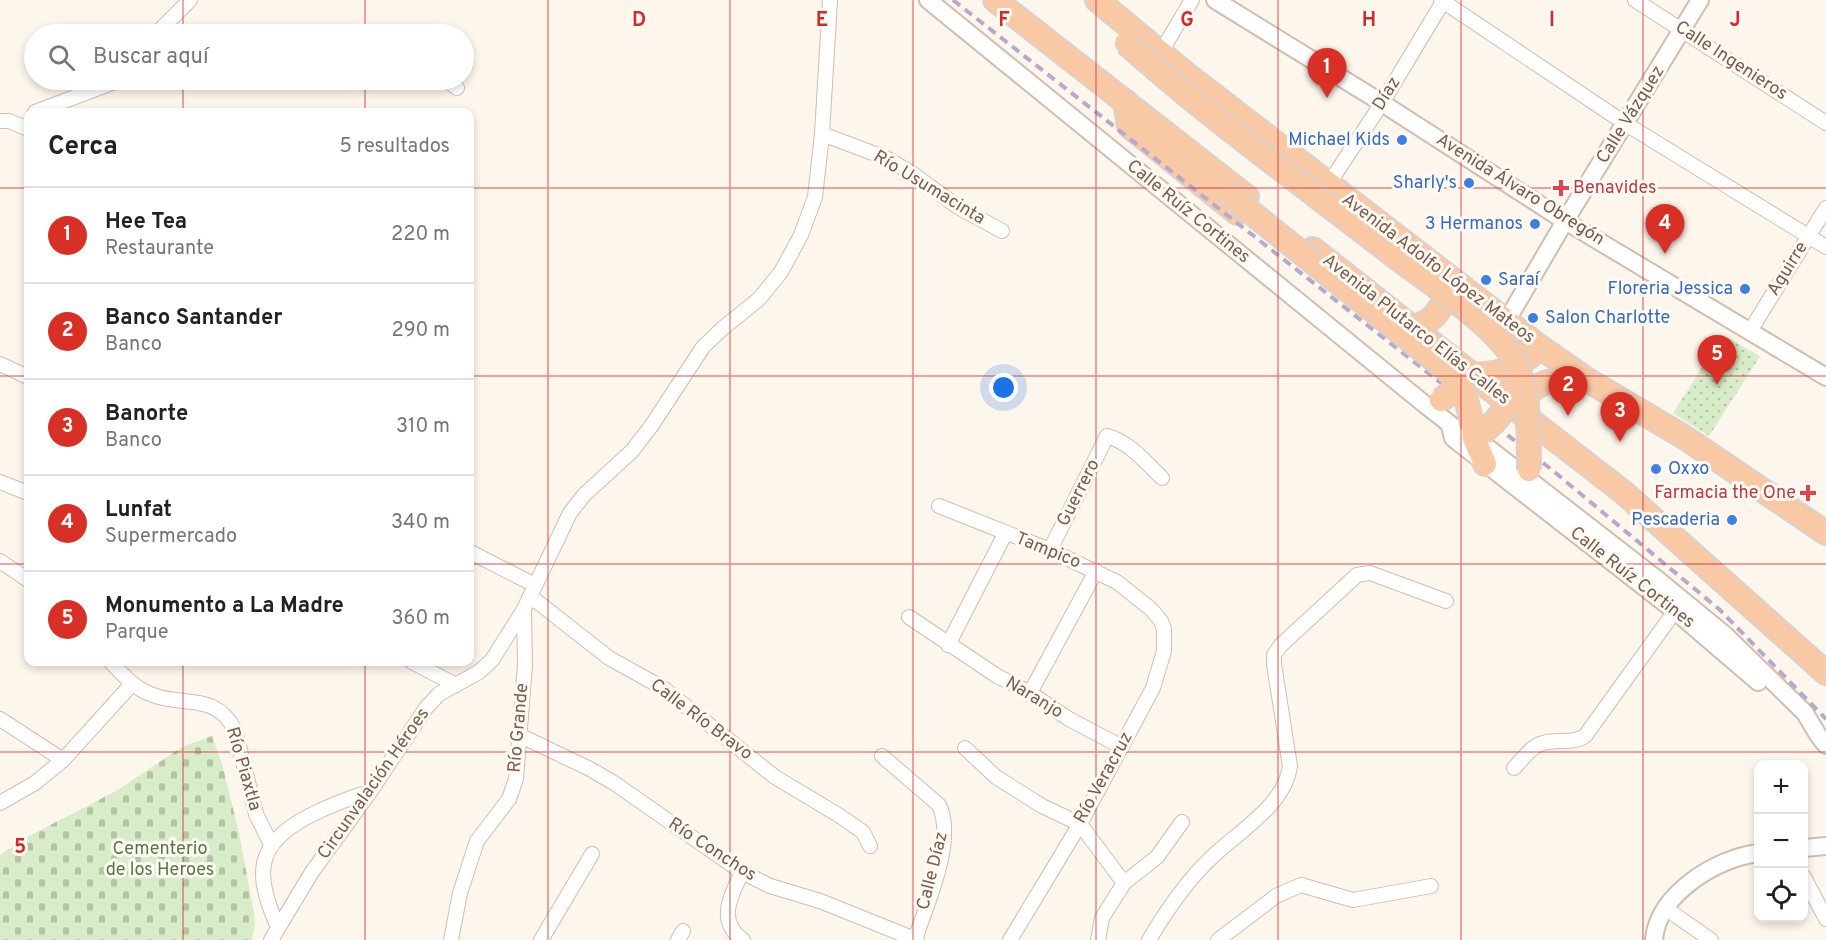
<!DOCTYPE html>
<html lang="es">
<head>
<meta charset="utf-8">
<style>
  body { margin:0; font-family:Overpass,sans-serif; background:#f6f6f6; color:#222 }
  .controls { position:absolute; right:18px; bottom:18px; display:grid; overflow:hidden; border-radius:12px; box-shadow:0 3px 9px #0003 }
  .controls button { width:54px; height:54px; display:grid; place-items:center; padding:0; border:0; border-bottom:2px solid #e0e0e0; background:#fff; color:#222; font:30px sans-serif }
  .you { position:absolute; left:1004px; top:388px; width:21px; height:21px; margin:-15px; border:4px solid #fff; border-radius:50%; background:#1a73e8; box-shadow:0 0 0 9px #1a73e833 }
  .badge { display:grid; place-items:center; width:39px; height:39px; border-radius:50%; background:#d93025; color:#fff; font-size:20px; font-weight:700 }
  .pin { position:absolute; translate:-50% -50px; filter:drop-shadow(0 2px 3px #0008) }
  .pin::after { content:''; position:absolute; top:32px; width:21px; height:18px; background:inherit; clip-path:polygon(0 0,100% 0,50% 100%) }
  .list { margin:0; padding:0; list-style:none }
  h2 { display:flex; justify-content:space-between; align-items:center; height:78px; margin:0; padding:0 24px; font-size:26px }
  h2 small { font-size:20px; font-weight:400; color:#767676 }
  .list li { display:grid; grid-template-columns:39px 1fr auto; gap:18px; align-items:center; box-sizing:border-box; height:96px; padding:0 24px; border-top:2px solid #e0e0e0 }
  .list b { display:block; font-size:22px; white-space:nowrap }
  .list p { margin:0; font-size:20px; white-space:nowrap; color:#767676 }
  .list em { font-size:20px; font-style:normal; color:#767676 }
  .icon { flex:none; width:33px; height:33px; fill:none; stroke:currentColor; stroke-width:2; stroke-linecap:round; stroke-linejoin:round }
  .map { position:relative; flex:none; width:1826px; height:940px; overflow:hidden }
  .search { position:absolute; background:#fff; box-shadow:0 3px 9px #0003; left:24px; top:24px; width:450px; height:66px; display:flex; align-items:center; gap:15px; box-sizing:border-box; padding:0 21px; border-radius:33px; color:#767676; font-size:22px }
  .panel { position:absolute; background:#fff; box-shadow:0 3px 9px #0003; left:24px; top:108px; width:450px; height:558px; border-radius:12px }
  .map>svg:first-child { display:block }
  .grass { fill:url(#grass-dots) }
  .cemetery { fill:url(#cemetery-stones) }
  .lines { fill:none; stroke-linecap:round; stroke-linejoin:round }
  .minor-casing { stroke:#d1beb0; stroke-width:16 }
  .tertiary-casing { stroke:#d1beb0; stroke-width:20 }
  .trunk-casing { stroke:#dad1cd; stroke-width:26 }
  .minor { stroke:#fff; stroke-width:14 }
  .tertiary { stroke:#fff; stroke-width:16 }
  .trunk { stroke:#f9c8a4; stroke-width:22 }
  .rail { stroke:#b9a8c9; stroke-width:4; stroke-dasharray:9 6; stroke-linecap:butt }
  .trunk-bridge-casing { stroke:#dad1cd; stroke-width:26; stroke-linecap:butt }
  .trunk-bridge { stroke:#f9c8a4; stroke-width:22 }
  .grid { fill:none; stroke:#d62828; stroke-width:1.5; stroke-opacity:0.55 }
  .shop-dot { fill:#3f7fe0; stroke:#fffaf3; stroke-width:2 }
  .health-dot { fill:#e0444e; stroke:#fffaf3; stroke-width:2 }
  .labels { text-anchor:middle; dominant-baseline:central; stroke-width:6; stroke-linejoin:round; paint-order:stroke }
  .street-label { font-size:18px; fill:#7a5c4d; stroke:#fffaf3 }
  .shop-label { font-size:18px; fill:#366cbe; stroke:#fffaf3; text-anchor:end }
  .health-label { font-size:18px; fill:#be3a42; stroke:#fffaf3; text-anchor:start }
  .park-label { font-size:18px; fill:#537a41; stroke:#fffaf3 }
  .grid-label { font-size:20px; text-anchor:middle; font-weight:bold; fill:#d62828; stroke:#fffaf3; stroke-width:6; stroke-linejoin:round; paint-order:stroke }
</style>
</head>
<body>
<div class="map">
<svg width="1826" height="940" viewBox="0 0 1826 940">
  <defs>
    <pattern id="grass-dots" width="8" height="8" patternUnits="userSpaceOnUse" patternTransform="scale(1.5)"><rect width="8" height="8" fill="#d8ecc9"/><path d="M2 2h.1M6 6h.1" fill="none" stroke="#b4c2a5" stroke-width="1.8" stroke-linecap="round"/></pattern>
    <pattern id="cemetery-stones" width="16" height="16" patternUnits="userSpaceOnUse" patternTransform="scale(1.5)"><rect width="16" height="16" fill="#d8ecc9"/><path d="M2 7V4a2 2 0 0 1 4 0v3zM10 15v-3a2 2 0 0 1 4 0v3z" fill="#b4c2a5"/></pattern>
  </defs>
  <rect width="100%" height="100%" fill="#fdf6ec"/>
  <path class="grass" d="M1723 335 1760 356 1709 436 1673 413Z"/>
  <path class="cemetery" d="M212 736 222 764 239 833 254 913 255 925 252 940H0V855L29 836 116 791 182 747Z"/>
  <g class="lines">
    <g class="minor-casing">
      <g id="minor">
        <path d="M1441 0 1626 124 1826 247"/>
        <path d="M1635 0 1826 123"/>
        <path d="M156 34 190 0"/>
        <path d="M1161 52 1192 0"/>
        <path d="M447 80 457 88"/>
        <path d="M35 112 120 80"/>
        <path d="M0 121H9L28 129"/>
        <path d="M822 134 886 158 913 174 958 207 1002 231"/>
        <path d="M1328 185 1382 103 1444 0"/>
        <path d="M1750 331 1826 208"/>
        <path d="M0 364 28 377"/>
        <path d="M0 482 28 493"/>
        <path d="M939 506 1050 550 1117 582 1151 609 1161 621 1164 629V651L1153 688 1080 824 1010 940"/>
        <path d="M1050 550 1107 436C1131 443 1145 462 1162 478"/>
        <path d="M470 552 535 585"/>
        <path d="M0 561 28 580"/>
        <path d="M530 596 609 658 663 688 775 777 840 816 863 832 870 846"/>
        <path d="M909 617 997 676 1030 693 1069 719 1122 747"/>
        <path d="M948 645 1005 534"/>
        <path d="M111 662C123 675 133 687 150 694 184 708 214 691 235 730L256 814 271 844"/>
        <path d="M412 662 456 685"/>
        <path d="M1030 693 1096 571"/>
        <path d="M0 719 63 760"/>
        <path d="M519 735 590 769 614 783 742 872 770 886 820 901 917 940"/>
        <path d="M965 748 996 777 1042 806 1080 824 1124 883"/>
        <path d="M882 756 939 805C956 840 927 904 915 939"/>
        <path d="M1514 768C1522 760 1531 746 1543 743 1557 738 1571 745 1585 736L1675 611"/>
        <path d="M0 803 35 783 63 760 132 684"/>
        <path d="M742 872C731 896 716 921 743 940"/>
        <path d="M1804 877 1826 919"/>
        <path d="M1665 908 1711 940"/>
        <path d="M278 927C254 874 255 844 309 816 329 806 348 798 370 792"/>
        <path d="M271 940 312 872 370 792 426 708 439 694 479 672 492 660 524 609 570 513 584 495 632 451 652 425 703 347 723 328 759 299 781 272 801 235 815 197 822 134 830 0"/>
        <path d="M451 940 460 893 477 841 509 799 516 779 525 665 524 609"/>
        <path d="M541 940 592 854"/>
        <path d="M678 940 683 931"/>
        <path d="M1098 940 1102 918 1124 883 1157 857 1182 822"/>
        <path d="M1149 940C1166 911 1186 882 1210 859 1236 833 1285 806 1290 766L1274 664V655L1281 645 1357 575 1370 573 1446 601"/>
        <path d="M1218 940 1276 896 1301 885 1353 900 1431 886"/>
      </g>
    </g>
    <g class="tertiary-casing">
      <g id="tertiary">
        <path d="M928 0 1428 407 1459 431 1483 444 1658 580 1725 635 1805 713 1818 735 1826 745"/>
        <path d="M1215 0 1382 103 1565 221 1826 377"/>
        <path d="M1506 322 1565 221 1700 0"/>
        <path d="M1450 426 1453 438 1463 446 1675 611 1758 682"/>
        <path d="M1804 848 1826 846"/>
        <path d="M1654 940C1657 894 1717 858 1758 853"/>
      </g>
    </g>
    <g class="trunk-casing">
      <g id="trunk">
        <path d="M995 0 1247 197"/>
        <path d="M1097 0 1185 73 1540 347 1589 381 1684 437 1826 533"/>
        <path d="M1125 101 1129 126 1237 213"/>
        <path d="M1313 249 1517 410 1623 492 1826 673"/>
        <path d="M1413 327C1438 322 1449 299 1446 276"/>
        <path d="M1474 375C1504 373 1518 369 1540 347"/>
        <path d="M1517 410C1534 377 1555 379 1589 381"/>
        <path d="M1473 426 1474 438 1485 464"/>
      </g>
    </g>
    <use href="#minor" class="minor"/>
    <use href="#tertiary" class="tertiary"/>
    <use href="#trunk" class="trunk"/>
    <path class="rail" d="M953 0 1552 470 1720 610 1826 719"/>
    <g class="trunk-bridge-casing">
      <g id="trunk-bridge">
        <path d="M1126 43C1212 120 1306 187 1397 258 1429 282 1491 323 1511 355 1532 389 1528 431 1529 470"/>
        <path d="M1222 189 1452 374 1464 392 1473 426"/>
        <path d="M1441 400 1450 393 1458 382"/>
        <path d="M1482 433C1503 417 1514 397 1518 372"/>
      </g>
    </g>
    <use href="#trunk-bridge" class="trunk-bridge"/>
  </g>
  <path class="grid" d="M183 0V34M365 0V34M548 0V940M730 0V940M913 0V940M1096 0V940M1278 0V940M1461 0V940M1643 0V940M183 80V112M365 80V112M0 188H28M470 188H1826M0 376H28M470 376H1826M0 564H28M470 564H1826M183 662V940M365 662V940M0 752H1826"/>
  <g class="shop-dot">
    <circle cx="1402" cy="140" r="6"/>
    <circle cx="1469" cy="183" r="6"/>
    <circle cx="1535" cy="224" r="6"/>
    <circle cx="1486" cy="280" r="6"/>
    <circle cx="1745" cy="289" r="6"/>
    <circle cx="1533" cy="318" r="6"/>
    <circle cx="1656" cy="469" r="6"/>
    <circle cx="1732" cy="520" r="6"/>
  </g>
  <g class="health-dot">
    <path d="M1558 179h6v6h6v6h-6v6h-6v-6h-6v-6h6z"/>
    <path d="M1805 484h6v6h6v6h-6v6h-6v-6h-6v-6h6z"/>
  </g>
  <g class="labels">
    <g class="street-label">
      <text transform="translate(1731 61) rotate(33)">Calle Ingenieros</text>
      <text transform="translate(1387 94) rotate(-58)">Díaz</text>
      <text transform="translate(1631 115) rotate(-58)">Calle Vázquez</text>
      <text transform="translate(929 188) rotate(31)">Río Usumacinta</text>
      <text transform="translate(1520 190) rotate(32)">Avenida Álvaro Obregón</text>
      <text transform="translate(1188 212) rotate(39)">Calle Ruíz Cortines</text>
      <text transform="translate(1438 269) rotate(37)">Avenida Adolfo López Mateos</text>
      <text transform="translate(1788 269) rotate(-58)">Aguirre</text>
      <text transform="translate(1416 330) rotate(38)">Avenida Plutarco Elías Calles</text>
      <text transform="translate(1079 493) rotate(-63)">Guerrero</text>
      <text transform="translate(1048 551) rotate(22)">Tampico</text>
      <text transform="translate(1632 578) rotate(38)">Calle Ruíz Cortines</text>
      <text transform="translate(1034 698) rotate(31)">Naranjo</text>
      <text transform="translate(701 720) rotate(37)">Calle Río Bravo</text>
      <text transform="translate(519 728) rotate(-85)">Río Grande</text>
      <text transform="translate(243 769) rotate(74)">Río Piaxtla</text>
      <text transform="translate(1104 778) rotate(-61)">Río Veracruz</text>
      <text transform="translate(374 784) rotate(-55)">Circunvalación Héroes</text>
      <text transform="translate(712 850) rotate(33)">Río Conchos</text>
      <text transform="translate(933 871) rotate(-76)">Calle Díaz</text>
    </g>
    <g class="shop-label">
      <text x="1390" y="140">Michael Kids</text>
      <text x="1457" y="183">Sharly's</text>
      <text x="1523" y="224">3 Hermanos</text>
      <text x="1498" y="280" text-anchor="start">Saraí</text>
      <text x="1733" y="289">Floreria Jessica</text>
      <text x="1545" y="318" text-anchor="start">Salon Charlotte</text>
      <text x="1668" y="469" text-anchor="start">Oxxo</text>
      <text x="1720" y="520">Pescaderia</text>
    </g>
    <g class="health-label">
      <text x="1573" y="188">Benavides</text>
      <text x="1796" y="493" text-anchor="end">Farmacia the One</text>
    </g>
    <g class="park-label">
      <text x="160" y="849">Cementerio<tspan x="160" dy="21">de los Heroes</tspan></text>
    </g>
  </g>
  <g class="grid-label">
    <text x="639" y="26">D</text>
    <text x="822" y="26">E</text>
    <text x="1004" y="26">F</text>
    <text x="1187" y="26">G</text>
    <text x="1369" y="26">H</text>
    <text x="1552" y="26">I</text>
    <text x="1735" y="26">J</text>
    <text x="20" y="853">5</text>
  </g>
</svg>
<div class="controls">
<button>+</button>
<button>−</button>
<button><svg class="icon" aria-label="locate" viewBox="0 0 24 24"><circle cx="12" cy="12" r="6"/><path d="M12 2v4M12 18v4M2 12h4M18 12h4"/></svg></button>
</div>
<div class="you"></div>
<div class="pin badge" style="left:1327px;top:98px">1</div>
<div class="pin badge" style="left:1568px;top:416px">2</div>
<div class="pin badge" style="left:1620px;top:442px">3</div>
<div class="pin badge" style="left:1665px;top:254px">4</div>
<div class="pin badge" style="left:1717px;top:385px">5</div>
<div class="search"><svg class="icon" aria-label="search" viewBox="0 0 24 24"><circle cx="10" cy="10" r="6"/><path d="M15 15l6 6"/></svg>Buscar aquí</div>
<section class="panel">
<h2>Cerca<small>5 resultados</small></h2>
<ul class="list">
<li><span class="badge">1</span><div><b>Hee Tea</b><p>Restaurante</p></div><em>220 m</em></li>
<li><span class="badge">2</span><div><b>Banco Santander</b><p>Banco</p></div><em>290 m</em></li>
<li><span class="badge">3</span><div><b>Banorte</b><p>Banco</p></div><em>310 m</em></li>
<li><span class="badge">4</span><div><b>Lunfat</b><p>Supermercado</p></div><em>340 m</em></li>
<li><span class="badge">5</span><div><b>Monumento a La Madre</b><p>Parque</p></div><em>360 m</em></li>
</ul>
</section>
</div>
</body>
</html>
